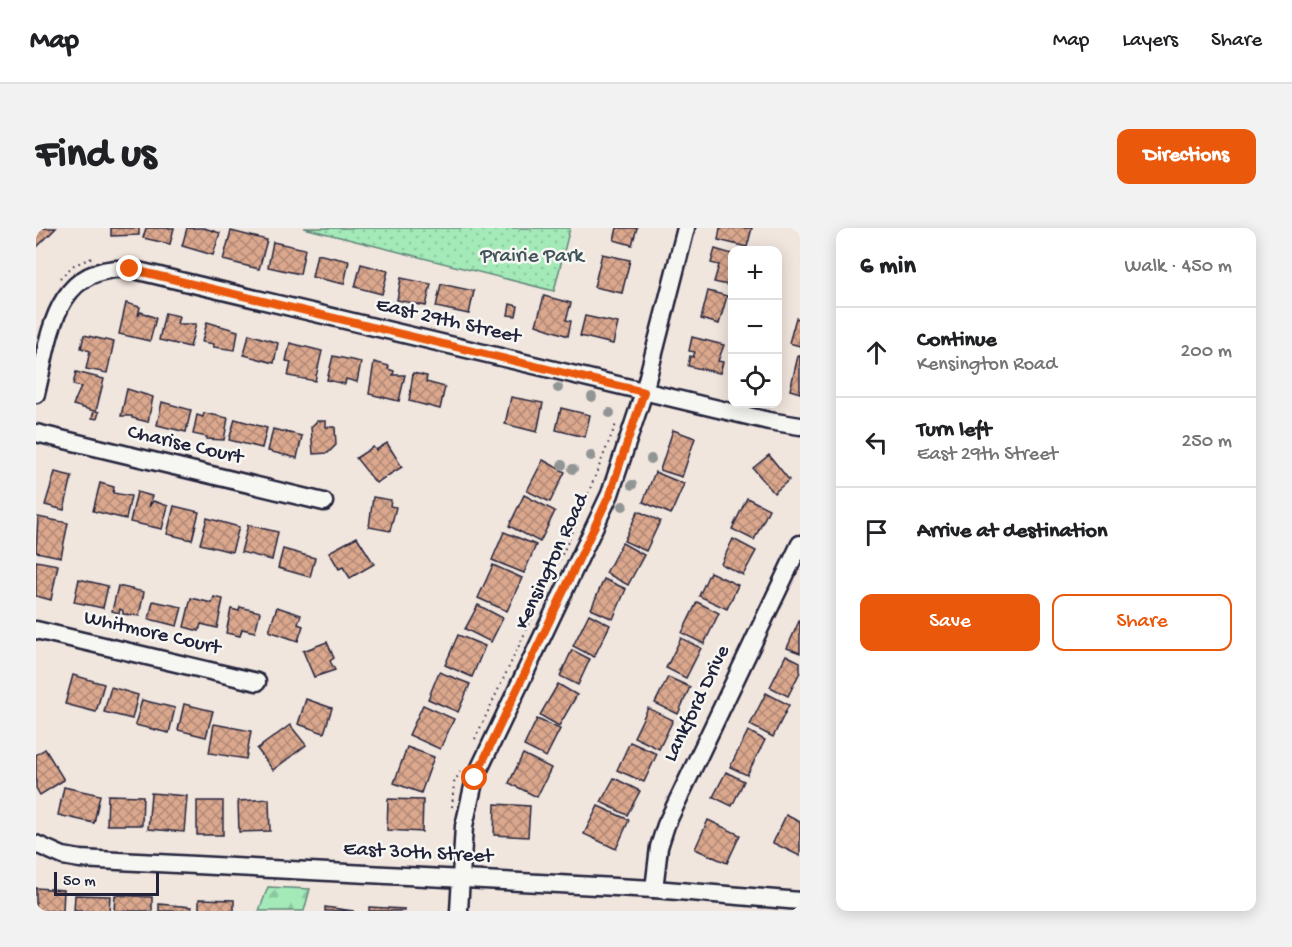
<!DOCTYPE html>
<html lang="en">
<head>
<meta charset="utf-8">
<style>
  body { margin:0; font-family:"Gochi Hand",sans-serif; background:#f2f2f2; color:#202124 }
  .controls { position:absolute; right:18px; top:18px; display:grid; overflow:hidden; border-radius:12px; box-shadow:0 3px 15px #0003 }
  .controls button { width:54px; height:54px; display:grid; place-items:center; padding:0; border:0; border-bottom:2px solid #e0e0e0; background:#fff; color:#202124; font:30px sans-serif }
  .scale { position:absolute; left:18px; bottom:15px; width:105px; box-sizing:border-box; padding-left:6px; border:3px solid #22223b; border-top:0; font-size:16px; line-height:21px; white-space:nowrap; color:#22223b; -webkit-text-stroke:4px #f6f6f2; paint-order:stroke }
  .stop { position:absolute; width:18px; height:18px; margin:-14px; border:4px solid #ea580c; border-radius:50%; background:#fff }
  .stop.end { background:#ea580c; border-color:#fff; box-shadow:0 2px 6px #0008 }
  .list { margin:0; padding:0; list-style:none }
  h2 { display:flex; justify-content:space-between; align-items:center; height:78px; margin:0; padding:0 24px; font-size:26px }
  h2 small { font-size:20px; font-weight:400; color:#757577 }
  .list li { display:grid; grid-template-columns:39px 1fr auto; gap:18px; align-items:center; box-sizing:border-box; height:90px; padding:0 24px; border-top:2px solid #e0e0e0 }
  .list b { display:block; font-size:22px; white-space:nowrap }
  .list p { margin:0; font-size:20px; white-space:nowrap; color:#757577 }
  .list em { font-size:20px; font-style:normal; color:#757577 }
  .actions { display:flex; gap:12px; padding:18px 24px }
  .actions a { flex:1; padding:14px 0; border:2px solid #ea580c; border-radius:12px; text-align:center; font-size:21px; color:#ea580c }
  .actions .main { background:#ea580c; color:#fff }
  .icon { flex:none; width:33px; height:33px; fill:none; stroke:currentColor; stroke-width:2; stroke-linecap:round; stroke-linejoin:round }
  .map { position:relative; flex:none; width:764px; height:683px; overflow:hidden; border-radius:12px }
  header { display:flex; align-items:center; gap:36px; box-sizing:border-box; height:84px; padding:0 30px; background:#fff; border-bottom:2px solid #e0e0e0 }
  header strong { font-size:28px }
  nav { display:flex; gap:33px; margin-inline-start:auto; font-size:21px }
  .intro { display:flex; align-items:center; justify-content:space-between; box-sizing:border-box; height:144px; padding:0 36px }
  h1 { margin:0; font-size:42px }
  .button { padding:15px 27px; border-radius:12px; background:#ea580c; color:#fff; font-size:21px; font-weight:700 }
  main { display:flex; gap:36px; padding:0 36px }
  aside { flex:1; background:#fff; border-radius:12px; box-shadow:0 3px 15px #0003 }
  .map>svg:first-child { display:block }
  .forest { fill:url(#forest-firs); stroke:#62867a; stroke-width:1.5 }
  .park { fill:url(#park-dots); stroke:#62867a; stroke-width:1.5 }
  .building { fill:url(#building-cross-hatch); stroke:#22223b; stroke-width:1.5 }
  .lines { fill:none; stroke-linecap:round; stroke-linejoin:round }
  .minor-casing { stroke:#22223b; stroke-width:21 }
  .path { stroke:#22223b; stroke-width:2; stroke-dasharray:1.5 4.5; stroke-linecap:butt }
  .minor { stroke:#f6f6f2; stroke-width:16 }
  .tree { fill:#919695 }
  .route { stroke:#ea580c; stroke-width:8 }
  .labels { text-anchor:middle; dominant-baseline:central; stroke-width:5; stroke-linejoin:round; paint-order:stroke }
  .park-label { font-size:21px; fill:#42545a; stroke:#f6f6f2 }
  .street-label { font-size:21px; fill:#22223b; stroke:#f6f6f2 }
</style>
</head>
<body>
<header>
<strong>Map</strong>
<nav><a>Map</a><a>Layers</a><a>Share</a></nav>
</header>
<div class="intro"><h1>Find us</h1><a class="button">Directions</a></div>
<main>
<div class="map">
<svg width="764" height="683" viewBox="0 0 764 683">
  <defs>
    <pattern id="forest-firs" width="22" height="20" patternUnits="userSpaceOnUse" patternTransform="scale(1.5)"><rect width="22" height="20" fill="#a3eab8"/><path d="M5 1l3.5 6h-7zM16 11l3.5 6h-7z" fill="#8cc89f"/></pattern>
    <pattern id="park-dots" width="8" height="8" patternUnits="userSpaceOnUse" patternTransform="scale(1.5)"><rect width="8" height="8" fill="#a3eab8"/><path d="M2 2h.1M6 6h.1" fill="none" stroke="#8cc89f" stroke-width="1.8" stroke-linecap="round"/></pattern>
    <pattern id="building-cross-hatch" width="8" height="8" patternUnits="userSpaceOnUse" patternTransform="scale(1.5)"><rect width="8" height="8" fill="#dba88e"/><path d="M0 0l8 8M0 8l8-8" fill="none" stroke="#b18875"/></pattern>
  </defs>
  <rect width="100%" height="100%" fill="#f1e6de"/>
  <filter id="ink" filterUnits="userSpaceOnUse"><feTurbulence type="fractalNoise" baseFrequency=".0167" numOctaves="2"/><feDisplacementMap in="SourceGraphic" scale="12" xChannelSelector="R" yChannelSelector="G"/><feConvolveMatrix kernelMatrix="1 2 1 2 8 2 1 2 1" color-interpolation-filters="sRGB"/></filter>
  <g filter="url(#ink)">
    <path class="forest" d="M232 659 274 661 268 683H223Z"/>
    <path class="park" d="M268 0H534L518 63Z"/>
    <g class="building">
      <path d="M0 0H20L0 20Z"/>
      <path d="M75 0H103V7L75 8Z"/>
      <path d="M110 0H138L134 16 107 10Z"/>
      <path d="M151 0H168L184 5 177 27 146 18Z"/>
      <path d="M581 0H601L596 17 578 12Z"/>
      <path d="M684 0H716L711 19 682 12Z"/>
      <path d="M195 3 231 12 223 41 187 32Z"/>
      <path d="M237 14 269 21 264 46 232 39Z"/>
      <path d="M679 21 696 26V58L678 54 683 37 675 35Z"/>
      <path d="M281 26 313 33 308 56 276 49Z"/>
      <path d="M566 26 594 32 586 65 558 59Z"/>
      <path d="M325 36 352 43 346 66 319 59Z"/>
      <path d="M365 50 395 56 390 78 361 72Z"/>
      <path d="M405 56 438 63 433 86 400 79Z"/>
      <path d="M672 63 691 68 683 96 665 91Z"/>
      <path d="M508 68 535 75 530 92 535 93 532 108 500 97Z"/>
      <path d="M90 75 104 79 102 88 105 84 120 90 114 113 83 106Z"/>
      <path d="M474 76 482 78 480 88 472 87Z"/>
      <path d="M129 85 143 88 141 96H160L154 119 123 112Z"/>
      <path d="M549 88 582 95 577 116 544 108Z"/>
      <path d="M760 90 764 91V118L753 115Z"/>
      <path d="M171 94 202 103 199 122 177 119 178 116 166 114Z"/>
      <path d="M213 106 242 115 238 135 208 127Z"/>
      <path d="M48 107 78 114 71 145 50 141 54 123 45 120Z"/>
      <path d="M656 109 688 117 682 133 687 134 684 145 652 138 654 128 657 129 659 124 653 123Z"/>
      <path d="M254 115 286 123 279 153 252 148 255 134 250 133Z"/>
      <path d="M297 128 325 134 321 154 310 151 309 156 291 152Z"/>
      <path d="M762 128H764V165L754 162Z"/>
      <path d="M338 134 353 138 352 141 358 143 357 147H369L363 173 333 166Z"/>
      <path d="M40 144 68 151 60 183 63 184 61 191 56 190 58 183 37 177 45 159 37 157Z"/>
      <path d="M377 145 391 148 390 154 409 159 404 181 373 173Z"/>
      <path d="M91 161 117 169 112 194 96 190V188H85Z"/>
      <path d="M475 169 507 175 501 204 469 196Z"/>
      <path d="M126 174 155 182 150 204 121 197Z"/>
      <path d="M525 180 554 187 549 209 520 202Z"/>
      <path d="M168 185 192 190 188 212 171 211V209L157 206 161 187 167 189Z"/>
      <path d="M199 191 231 200 226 220 193 212Z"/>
      <path d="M281 193H290V199H299L300 217 292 225 277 226 275 199Z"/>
      <path d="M237 201 266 208 261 230 232 223Z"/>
      <path d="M637 202 659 210 646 249 624 242Z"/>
      <path d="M351 215 366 239 340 255 320 230 337 219 340 222Z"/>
      <path d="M733 227 753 252 738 265 717 240Z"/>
      <path d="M507 232 529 244 514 274 491 263Z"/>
      <path d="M19 244 36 248 28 282 9 277Z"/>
      <path d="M619 244 648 256 635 286 607 274Z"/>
      <path d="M64 255 78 259 77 265 95 268 90 291 57 283Z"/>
      <path d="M101 264 116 268 113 279 117 273 132 278 126 301 94 294Z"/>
      <path d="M488 267 519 283 504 314 473 298Z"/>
      <path d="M337 269 355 272 354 278 360 279 354 303 333 299Z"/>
      <path d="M711 270 733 281 718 312 696 301Z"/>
      <path d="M138 278 163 284 156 312 131 306Z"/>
      <path d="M602 283 624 293 610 323 588 313Z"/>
      <path d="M2 289 32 295 25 329 0 324Z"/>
      <path d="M171 290 203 299 196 324 164 316Z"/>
      <path d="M212 297 242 304 236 332 205 324Z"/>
      <path d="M468 304 500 317 488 345 456 332Z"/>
      <path d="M321 309 338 336 314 350 307 339 303 341 293 324Z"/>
      <path d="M697 311 720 323 707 347 685 336Z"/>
      <path d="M586 315 608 327 592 357 570 345Z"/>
      <path d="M247 321 279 330 274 349 242 340Z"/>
      <path d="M0 333 22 337 15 372 0 368Z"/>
      <path d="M457 337 486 350 471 383 442 370Z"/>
      <path d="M674 344 702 357 691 381 663 368Z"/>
      <path d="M43 351 72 358 67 380 38 374Z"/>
      <path d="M568 351 590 361 577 391 555 381Z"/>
      <path d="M82 358 108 364 103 388 87 386V383L84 381 83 385 76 383Z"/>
      <path d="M178 369 187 371 181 400 165 396 163 403 148 399 155 370 176 375Z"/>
      <path d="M117 373 146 379 141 398 113 391Z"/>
      <path d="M661 374 683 385 668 416 646 405Z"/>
      <path d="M442 377 467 390 455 414 429 401Z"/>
      <path d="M204 379 224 384 219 404 206 401 204 408 190 405 195 381 203 383Z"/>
      <path d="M241 379 265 387 262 396 267 398 262 413 233 403Z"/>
      <path d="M553 386 574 397 558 429 537 418Z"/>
      <path d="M764 391V425L751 420Z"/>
      <path d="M422 407 449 418 436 449 409 437Z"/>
      <path d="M645 410 665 420 650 450 630 440Z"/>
      <path d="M291 414 298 430 294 433 299 442 278 449 267 423Z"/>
      <path d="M536 422 554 431 542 457 524 448Z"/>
      <path d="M750 427 764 434V444L752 468 734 459Z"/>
      <path d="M403 444 434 456 422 484 392 471Z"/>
      <path d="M37 447 68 456 60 484 29 476Z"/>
      <path d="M632 449 654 459 642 486 619 475Z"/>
      <path d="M522 456 541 467 523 498 504 487Z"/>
      <path d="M75 459 102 467 96 491 68 484Z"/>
      <path d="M730 465 753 477 737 509 714 497Z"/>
      <path d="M270 471 296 480 288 505 262 496Z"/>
      <path d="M106 472 139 480 133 505 99 497Z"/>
      <path d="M148 476 177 483 170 509 142 502Z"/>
      <path d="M387 477 418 491 404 521 373 507Z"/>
      <path d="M612 480 637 492 623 521 598 509Z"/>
      <path d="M501 491 524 501 510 529 488 518Z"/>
      <path d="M178 496 215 503 210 531 173 525Z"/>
      <path d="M254 497 270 517 237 542 221 521Z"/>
      <path d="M712 503 729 512 711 547 694 539Z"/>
      <path d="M594 514 621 526 608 554 581 542Z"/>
      <path d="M371 519 398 529 385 565 358 555Z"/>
      <path d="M9 521 28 552 4 567 0 560V527Z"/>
      <path d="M487 526 515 540 501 569 473 555Z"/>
      <path d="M690 544 708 553 696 578 677 569Z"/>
      <path d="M578 550 604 563 591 587 565 574Z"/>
      <path d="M28 559 64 567 58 595 22 587Z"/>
      <path d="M115 565 151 568 148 604 112 601Z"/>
      <path d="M72 567 107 568 106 597H71Z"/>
      <path d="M233 571 234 603 203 604 202 573Z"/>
      <path d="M352 571 387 572 386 604 351 602Z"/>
      <rect x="161" y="573" width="26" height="34"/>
      <path d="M459 576 494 578 492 609 458 607Z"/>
      <path d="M562 578 593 592 580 621 548 606Z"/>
      <path d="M750 587 764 594V628L737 615Z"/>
      <path d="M672 592 704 607 691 635 659 621Z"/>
      <path d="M0 660 28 662 27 683H0Z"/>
      <path d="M39 667 74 668 73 683H38Z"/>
      <path d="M79 667 116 669V683H78Z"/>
      <path d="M163 671 198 672V683H163Z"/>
      <path d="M123 676 156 679 155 683H123Z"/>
      <path d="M289 679 318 683H289Z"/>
      <path d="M333 679 368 681V683H333Z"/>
    </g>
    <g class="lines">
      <g class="minor-casing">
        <g id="minor">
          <path d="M0 166C14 109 17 36 94 41L733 193 764 198"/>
          <path d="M0 205 288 274"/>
          <path d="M0 402 221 454"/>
          <path d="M0 616 27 628 44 631 618 661 764 673"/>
          <path d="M618 661 623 619 630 597 764 316"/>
          <path d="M423 683 428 598 439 550 574 266 608 164 650 0"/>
        </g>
      </g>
      <g class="path">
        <path d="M24 50 38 37 56 30"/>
        <path d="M439 511 538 301 580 196"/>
        <path d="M416 579 418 555 424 544"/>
      </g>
      <use href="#minor" class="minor"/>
    </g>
    <g class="tree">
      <circle cx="522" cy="160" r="5"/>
      <circle cx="556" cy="169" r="5"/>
      <circle cx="574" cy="185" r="5"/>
      <circle cx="555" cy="228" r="5"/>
      <circle cx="615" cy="231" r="5"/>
      <circle cx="526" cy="237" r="5"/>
      <circle cx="537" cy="241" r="5"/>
      <circle cx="596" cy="257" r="5"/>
      <circle cx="587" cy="278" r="5"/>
    </g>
  </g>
  <g class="lines" filter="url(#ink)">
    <path class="route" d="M94 41 608 164 574 266 439 550"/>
  </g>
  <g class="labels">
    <g class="park-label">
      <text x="496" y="29">Prairie Park</text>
    </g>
    <g class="street-label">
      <text transform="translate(412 94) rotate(13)">East 29th Street</text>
      <text transform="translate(149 218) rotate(13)">Charise Court</text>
      <text transform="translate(517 334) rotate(-65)">Kensington Road</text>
      <text transform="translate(116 406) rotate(13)">Whitmore Court</text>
      <text transform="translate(662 476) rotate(-64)">Lankford Drive</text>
      <text transform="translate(382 626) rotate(3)">East 30th Street</text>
    </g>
  </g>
</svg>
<div class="controls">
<button>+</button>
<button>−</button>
<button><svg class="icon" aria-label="locate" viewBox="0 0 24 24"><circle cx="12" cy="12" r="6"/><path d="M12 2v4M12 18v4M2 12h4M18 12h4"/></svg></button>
</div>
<div class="scale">50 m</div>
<div class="stop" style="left:439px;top:550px"></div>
<div class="stop end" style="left:94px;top:41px"></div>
</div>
<aside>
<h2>6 min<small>Walk · 450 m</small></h2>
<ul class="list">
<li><svg class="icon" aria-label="ahead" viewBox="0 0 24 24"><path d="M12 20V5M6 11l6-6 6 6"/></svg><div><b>Continue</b><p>Kensington Road</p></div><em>200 m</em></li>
<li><svg class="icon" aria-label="left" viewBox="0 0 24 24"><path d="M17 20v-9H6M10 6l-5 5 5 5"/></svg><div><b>Turn left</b><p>East 29th Street</p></div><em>250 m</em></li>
<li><svg class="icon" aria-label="arrive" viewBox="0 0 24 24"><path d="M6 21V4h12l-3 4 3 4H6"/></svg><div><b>Arrive at destination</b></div></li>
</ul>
<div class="actions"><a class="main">Save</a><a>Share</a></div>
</aside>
</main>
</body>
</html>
